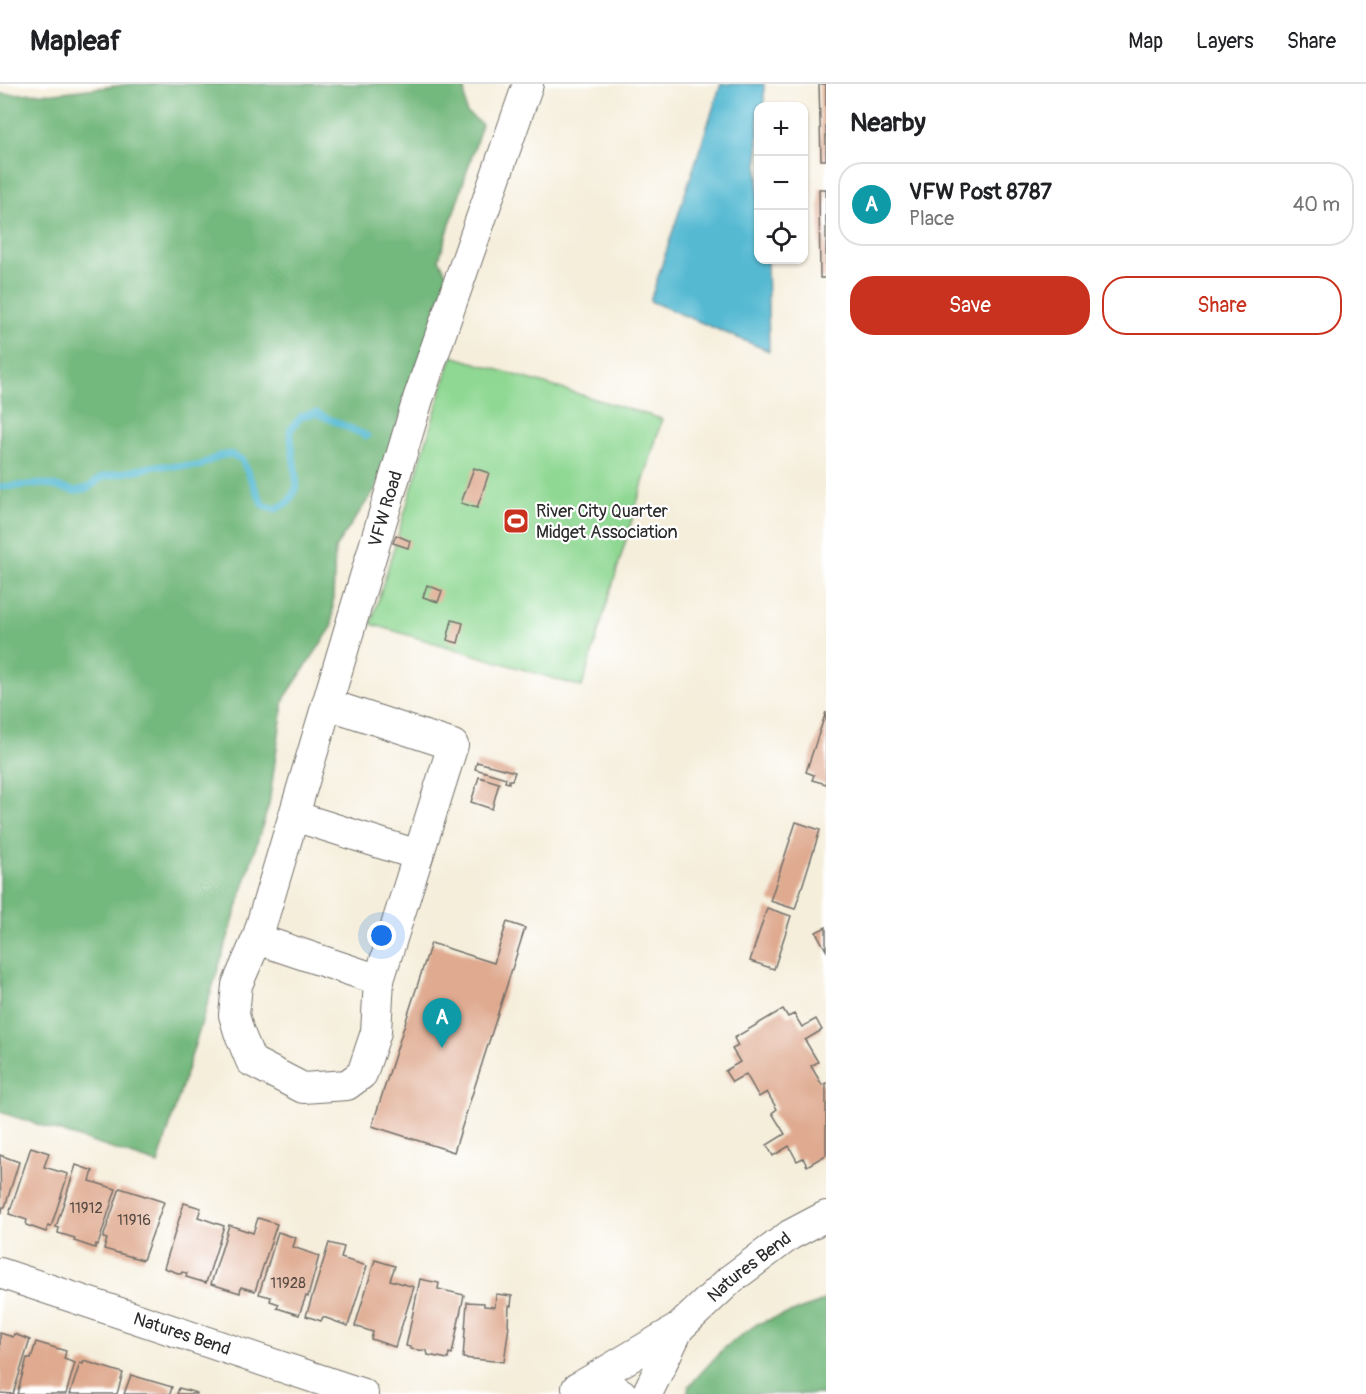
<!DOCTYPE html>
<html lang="en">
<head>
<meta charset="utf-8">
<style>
  body { margin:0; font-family:Pangolin,sans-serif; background:#f6f6f6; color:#202124 }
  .controls { position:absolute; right:18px; top:18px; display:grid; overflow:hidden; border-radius:12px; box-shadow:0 2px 4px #0004 }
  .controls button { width:54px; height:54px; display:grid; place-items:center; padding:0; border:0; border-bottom:2px solid #e0e0e0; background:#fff; color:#202124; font:30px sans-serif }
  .you { position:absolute; left:382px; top:852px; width:21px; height:21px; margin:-15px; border:4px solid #fff; border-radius:50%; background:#1a73e8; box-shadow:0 0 0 9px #1a73e833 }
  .badge { display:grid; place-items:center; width:39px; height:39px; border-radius:50%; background:#c8321e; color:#fff; font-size:20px; font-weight:700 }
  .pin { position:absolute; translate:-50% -50px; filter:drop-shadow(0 2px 3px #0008) }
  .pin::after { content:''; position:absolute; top:32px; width:21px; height:18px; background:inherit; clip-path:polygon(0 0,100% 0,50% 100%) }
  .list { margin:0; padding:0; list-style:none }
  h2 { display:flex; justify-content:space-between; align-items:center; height:78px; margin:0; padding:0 24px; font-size:26px }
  h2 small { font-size:20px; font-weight:400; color:#757577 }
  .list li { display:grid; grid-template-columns:39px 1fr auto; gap:18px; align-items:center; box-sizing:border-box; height:84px; margin:0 12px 12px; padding:0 12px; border:2px solid #e0e0e0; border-radius:24px }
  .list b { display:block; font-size:22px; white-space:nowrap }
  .list p { margin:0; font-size:20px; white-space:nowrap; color:#757577 }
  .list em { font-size:20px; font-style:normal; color:#757577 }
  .actions { display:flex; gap:12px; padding:18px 24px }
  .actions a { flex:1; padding:14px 0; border:2px solid #c8321e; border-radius:24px; text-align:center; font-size:21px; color:#c8321e }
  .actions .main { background:#c8321e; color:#fff }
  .icon { flex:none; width:33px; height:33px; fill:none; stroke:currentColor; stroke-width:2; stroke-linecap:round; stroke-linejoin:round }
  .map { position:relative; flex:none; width:826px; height:1310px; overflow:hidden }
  header { display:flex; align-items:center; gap:36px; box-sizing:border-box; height:84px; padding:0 30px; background:#fff; border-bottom:2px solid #e0e0e0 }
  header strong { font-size:28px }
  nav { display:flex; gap:33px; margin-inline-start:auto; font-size:21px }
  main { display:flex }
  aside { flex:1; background:#fff }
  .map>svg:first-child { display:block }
  .green { fill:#8fd893; stroke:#5d825f; stroke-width:1.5 }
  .forest { fill:#73b87d; stroke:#4f7254; stroke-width:1.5 }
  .water { fill:#54b9d2; stroke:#40727e; stroke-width:1.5 }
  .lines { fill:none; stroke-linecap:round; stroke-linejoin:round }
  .stream { stroke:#54b9d2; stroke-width:7 }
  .building { fill:#dfaa90 }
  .minor-casing { stroke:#726f69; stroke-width:32 }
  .minor { stroke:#fff; stroke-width:30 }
  .labels { text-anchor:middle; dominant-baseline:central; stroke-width:4.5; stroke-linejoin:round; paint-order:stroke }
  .number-label { font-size:15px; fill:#584b44 }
  .street-label { font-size:18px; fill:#2b2b2b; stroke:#fff }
  .poi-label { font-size:18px; fill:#2b2b2b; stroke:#fff; text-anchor:start }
</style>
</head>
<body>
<header>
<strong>Mapleaf</strong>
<nav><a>Map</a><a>Layers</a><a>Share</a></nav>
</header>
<main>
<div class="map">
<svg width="826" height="1310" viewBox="0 0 826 1310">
  <rect width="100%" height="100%" fill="#fff"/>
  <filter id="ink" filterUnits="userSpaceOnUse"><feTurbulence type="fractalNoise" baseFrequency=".0167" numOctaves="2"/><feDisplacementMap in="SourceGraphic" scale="12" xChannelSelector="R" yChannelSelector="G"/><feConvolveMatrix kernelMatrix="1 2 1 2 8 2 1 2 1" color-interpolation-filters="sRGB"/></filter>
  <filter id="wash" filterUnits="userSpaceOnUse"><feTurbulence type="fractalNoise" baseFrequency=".008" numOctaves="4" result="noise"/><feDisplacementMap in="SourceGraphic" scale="24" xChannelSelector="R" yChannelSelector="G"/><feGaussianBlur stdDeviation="1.35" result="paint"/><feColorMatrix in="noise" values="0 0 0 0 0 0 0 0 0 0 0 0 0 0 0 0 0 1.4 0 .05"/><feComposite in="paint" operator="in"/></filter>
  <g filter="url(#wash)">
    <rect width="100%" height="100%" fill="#f5eedb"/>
    <path class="green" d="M452 272 662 335 582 603 371 540Z"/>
    <g class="forest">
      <path d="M134 0H464L466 28 482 40 439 175 448 193 376 404 335 464 332 543 284 615 269 720 158 1080 0 1028V10L54 9Z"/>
      <path d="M826 1214V1310H687L689 1302 724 1264 757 1240 819 1219Z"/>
    </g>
    <path class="water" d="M721 0H764V22H758V176H767L769 267 650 217Z"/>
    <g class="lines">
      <path class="stream" d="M0 403 44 400 75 407 88 404 102 393 156 382H199L219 372 231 370 242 376 263 421 276 425 289 418 297 402 290 346 302 332 316 329 367 352"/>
    </g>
    <g id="blocks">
      <g class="building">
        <path d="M819 0H826V76H821Z"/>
        <path d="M819 105H826V194H820Z"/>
        <path d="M474 384 489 389 477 424 461 419Z"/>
        <path d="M396 451 410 457 408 464 393 459Z"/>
        <path d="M427 501 442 507 438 518 423 513Z"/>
        <path d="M452 536 463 539 458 559 447 556Z"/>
        <path d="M826 628V700L812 696 814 691 806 688Z"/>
        <path d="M477 678 515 688 512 696H509V699L505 698 506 694 475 685Z"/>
        <path d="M479 693 499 699 492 725 471 718Z"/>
        <path d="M796 738 820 746 795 825 770 817Z"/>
        <path d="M767 824 791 832 774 885 750 877Z"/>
        <path d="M507 838 525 844 454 1068 372 1042 431 859 494 879Z"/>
        <path d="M826 843V866L816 848Z"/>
        <path d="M783 925 788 933 794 930 802 943 816 935 822 946 805 956 818 978 811 982 822 1001 826 999V1071L807 1082 803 1074 797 1077 789 1062 773 1072 767 1061 785 1050 772 1029 777 1025 767 1008 759 1013 746 990 732 998 725 987 740 978 732 965 738 962 734 954Z"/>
        <path d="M31 1063 49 1069 44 1083 68 1090 51 1143 48 1142 46 1148 26 1141 27 1136 9 1130Z"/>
        <path d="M0 1071 19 1078 5 1123H3L1 1130Z"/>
        <path d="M76 1081 93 1087 90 1097 116 1105 98 1161 96 1160 95 1164 74 1157 75 1154 58 1149 59 1144 56 1143Z"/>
        <path d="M120 1104 164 1118 143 1176 104 1165 107 1155 103 1154Z"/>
        <path d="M184 1119 201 1124 198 1133 224 1142 206 1199 186 1193 187 1189 182 1188 181 1190 164 1184Z"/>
        <path d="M258 1134 277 1140 255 1207 241 1203 240 1209 211 1200 229 1141 253 1149Z"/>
        <path d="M278 1148 296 1154 293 1163 319 1172 308 1213 306 1212 299 1231 277 1224 279 1220 270 1217 271 1213 259 1210Z"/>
        <path d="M329 1159 344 1163 341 1174 367 1182 348 1242 323 1233 321 1237 306 1232Z"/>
        <path d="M375 1176 395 1182 390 1196 414 1203 395 1263 371 1255 373 1248 355 1242Z"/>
        <path d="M420 1195 439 1199 438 1205 464 1211 452 1270 449 1269 448 1275 428 1271 427 1267 410 1265V1263L406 1262Z"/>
        <path d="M496 1210 512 1212 511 1222H509L508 1241 509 1242 504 1278 463 1274 467 1218 484 1219V1222L495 1223Z"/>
        <path d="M0 1249 13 1253 14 1250 30 1256 13 1310 0 1309Z"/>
        <path d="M36 1258 66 1267 64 1275 75 1279 66 1310H17L27 1274 31 1275Z"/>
        <path d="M84 1277 123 1289 117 1310H70L80 1279 83 1280Z"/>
        <path d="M131 1291 172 1303 170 1310H124Z"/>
        <path d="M179 1304 197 1309V1310H177Z"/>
      </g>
    </g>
  </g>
  <g filter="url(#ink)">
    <use href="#blocks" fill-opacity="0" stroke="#726f69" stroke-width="1.5"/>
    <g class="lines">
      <g class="minor-casing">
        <g id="minor">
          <path d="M294 732 418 771"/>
          <path d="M257 855 379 896 453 661 327 620"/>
          <path id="s1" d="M379 896 376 948 362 990 347 1001 303 1004 251 977 239 948 234 931 237 901 257 855 418 315 528 0"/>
          <path id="s2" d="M0 1189 363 1310"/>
          <path id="s3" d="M581 1302 679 1244 731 1195 790 1151 826 1132"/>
          <path d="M577 1304C592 1297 608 1300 622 1310"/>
          <path d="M647 1310 679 1244"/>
        </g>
      </g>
      <use href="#minor" class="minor"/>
    </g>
  </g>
  <defs>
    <g id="stadium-square" transform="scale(1.35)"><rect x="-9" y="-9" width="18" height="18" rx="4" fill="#c8321e" stroke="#fff"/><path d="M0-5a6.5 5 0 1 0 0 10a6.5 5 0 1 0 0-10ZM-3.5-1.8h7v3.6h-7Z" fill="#fff"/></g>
  </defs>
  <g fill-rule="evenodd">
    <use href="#stadium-square" x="516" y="437"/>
  </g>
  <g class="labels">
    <g class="number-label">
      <text x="86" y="1124">11912</text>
      <text x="134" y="1136">11916</text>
      <text x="288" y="1199">11928</text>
    </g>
    <g class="street-label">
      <text stroke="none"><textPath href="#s1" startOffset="796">VFW Road</textPath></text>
      <text stroke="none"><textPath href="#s3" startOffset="207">Natures Bend</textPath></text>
      <text stroke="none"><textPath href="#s2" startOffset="192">Natures Bend</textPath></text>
    </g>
    <g class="poi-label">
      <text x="536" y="427">River City Quarter<tspan x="536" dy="21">Midget Association</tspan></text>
    </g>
  </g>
</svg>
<div class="controls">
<button>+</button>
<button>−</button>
<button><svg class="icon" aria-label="locate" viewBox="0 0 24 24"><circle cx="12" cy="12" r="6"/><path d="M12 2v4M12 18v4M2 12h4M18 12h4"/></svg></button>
</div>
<div class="you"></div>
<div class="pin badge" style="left:442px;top:964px;background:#0f9aa8">A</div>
</div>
<aside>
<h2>Nearby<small></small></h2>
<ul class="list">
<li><span class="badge" style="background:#0f9aa8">A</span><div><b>VFW Post 8787</b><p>Place</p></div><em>40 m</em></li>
</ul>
<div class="actions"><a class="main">Save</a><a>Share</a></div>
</aside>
</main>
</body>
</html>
